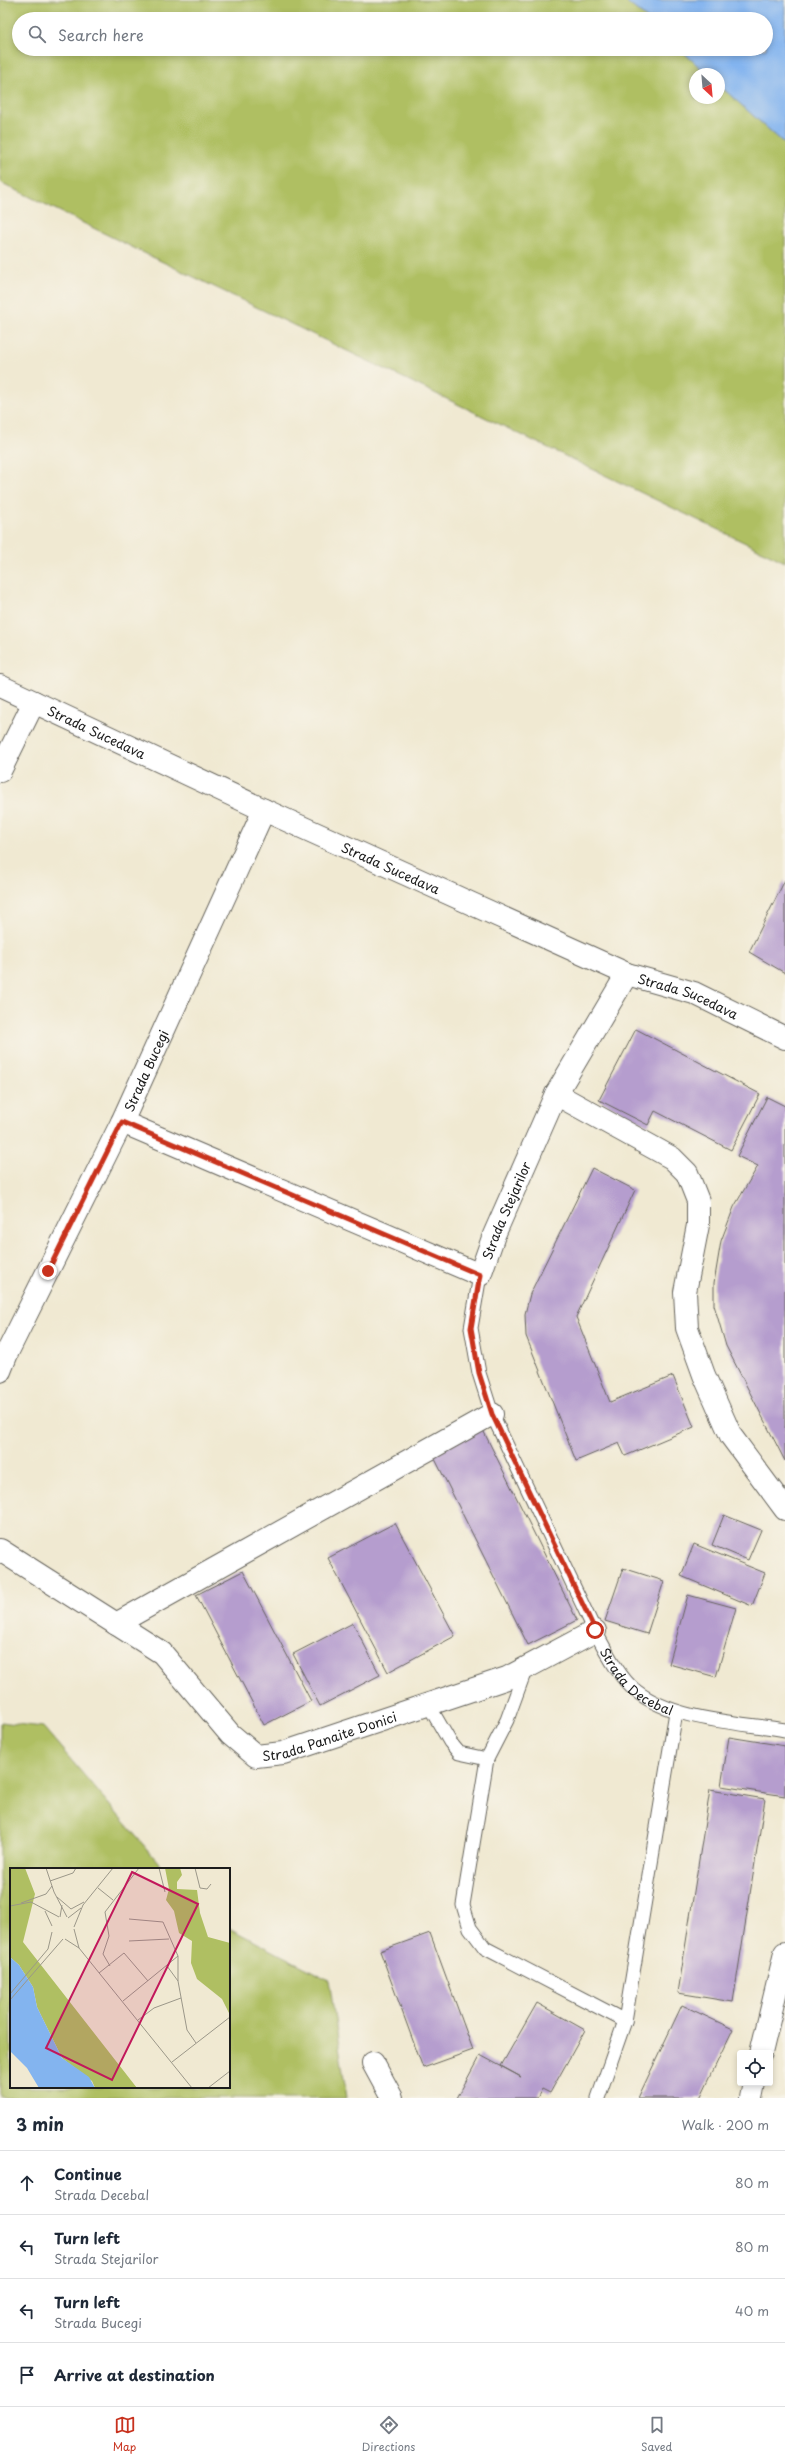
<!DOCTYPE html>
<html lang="en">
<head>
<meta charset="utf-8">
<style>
  body { margin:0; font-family:"Playpen Sans",sans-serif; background:#f2f2f3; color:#1f2937 }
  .controls { position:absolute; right:12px; bottom:12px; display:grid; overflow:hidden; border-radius:4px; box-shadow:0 2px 6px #0003 }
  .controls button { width:36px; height:36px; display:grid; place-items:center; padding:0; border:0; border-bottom:1px solid #e0e1e3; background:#fff; color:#1f2937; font:20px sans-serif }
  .compass { position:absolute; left:689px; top:68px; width:36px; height:36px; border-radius:50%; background:#fff; box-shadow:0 2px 6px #0003; rotate:154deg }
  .stop { position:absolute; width:12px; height:12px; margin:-9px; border:3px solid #c8321e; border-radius:50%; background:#fff }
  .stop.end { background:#c8321e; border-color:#fff; box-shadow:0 1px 4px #0008 }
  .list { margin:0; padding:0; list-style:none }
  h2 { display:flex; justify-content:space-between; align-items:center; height:52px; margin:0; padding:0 16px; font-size:17px }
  h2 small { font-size:13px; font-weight:400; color:#747a83 }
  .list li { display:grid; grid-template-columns:26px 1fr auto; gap:12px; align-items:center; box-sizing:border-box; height:64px; padding:0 16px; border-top:1px solid #e0e1e3 }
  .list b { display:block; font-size:15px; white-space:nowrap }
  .list p { margin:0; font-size:13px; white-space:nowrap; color:#747a83 }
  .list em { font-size:13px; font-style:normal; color:#747a83 }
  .icon { flex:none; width:22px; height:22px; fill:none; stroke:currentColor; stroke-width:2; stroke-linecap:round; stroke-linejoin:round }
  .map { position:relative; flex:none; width:785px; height:2098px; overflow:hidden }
  .search { position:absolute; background:#fff; box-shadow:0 2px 6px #0003; left:12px; right:12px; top:12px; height:44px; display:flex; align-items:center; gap:10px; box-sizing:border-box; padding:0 14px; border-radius:22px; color:#747a83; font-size:15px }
  .sheet { height:308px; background:#fff }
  nav { display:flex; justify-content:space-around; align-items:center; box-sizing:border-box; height:56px; border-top:1px solid #e0e1e3; background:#fff; font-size:11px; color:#747a83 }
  nav a { display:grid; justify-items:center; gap:2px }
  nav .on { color:#c8321e }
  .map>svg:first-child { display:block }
  .green { fill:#afbf62; stroke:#666e3f }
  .water { fill:#83b4ef; stroke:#506886 }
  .building { fill:#b59dce }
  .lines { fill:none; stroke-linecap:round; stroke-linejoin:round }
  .lane-casing { stroke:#66645c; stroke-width:15 }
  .street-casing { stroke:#66645c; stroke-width:24 }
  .lane { stroke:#fff; stroke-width:13 }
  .street { stroke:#fff; stroke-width:22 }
  .route { stroke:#c8321e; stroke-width:5 }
  .labels { text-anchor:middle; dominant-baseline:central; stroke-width:3; stroke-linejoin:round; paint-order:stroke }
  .street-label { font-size:13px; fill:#1c1c1c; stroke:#f7f3e8 }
  .inset-road { fill:none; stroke:#9b9789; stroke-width:1 }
  .view { fill:#c2185b; fill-opacity:0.15; stroke:#c2185b; stroke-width:2 }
  .inset-edge { fill:none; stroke:#1c1c1c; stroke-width:2 }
</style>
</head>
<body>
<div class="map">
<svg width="785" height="2098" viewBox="0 0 785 2098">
  <rect width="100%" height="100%" fill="#f7f3e8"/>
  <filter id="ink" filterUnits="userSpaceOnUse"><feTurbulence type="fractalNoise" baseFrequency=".025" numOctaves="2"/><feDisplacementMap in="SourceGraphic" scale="8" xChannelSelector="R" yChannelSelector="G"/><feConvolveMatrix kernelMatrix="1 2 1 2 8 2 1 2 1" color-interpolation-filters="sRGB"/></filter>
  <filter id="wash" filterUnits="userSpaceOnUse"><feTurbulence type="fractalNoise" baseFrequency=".012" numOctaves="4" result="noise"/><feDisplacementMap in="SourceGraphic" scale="16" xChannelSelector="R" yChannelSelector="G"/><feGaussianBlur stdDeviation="0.9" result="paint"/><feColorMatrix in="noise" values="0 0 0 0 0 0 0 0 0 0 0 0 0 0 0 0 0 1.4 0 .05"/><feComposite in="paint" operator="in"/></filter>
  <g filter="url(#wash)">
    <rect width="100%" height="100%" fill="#f0e9d2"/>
    <g class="green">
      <path d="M0 0H624L648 19H19V49H680L707 74H695V98H719V85L785 144V562L142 252 0 182Z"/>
      <path d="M0 1722 43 1727 164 1869H11V2087H229V1928L329 1980 347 2098H0Z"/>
    </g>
    <path class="water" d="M624 0H785V144L719 85V74H707L680 49H766V19H648Z"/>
    <g id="blocks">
      <g class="building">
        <path d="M785 880V973L749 952Z"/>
        <path d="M636 1029 760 1094 731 1150 655 1111 648 1125 599 1100Z"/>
        <path d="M767 1097 785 1106V1461L726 1346 714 1305V1283L721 1241 734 1207 758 1166 737 1156Z"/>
        <path d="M592 1168 635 1190 576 1317 610 1402 673 1376 694 1427 625 1456 619 1443 576 1461 526 1336 525 1314 530 1294Z"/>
        <path d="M482 1428 577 1620 528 1645 432 1453Z"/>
        <path d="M724 1515 761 1530 748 1560 712 1545Z"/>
        <path d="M395 1523 455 1636 388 1672 328 1558Z"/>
        <path d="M694 1544 765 1573 752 1606 681 1576Z"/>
        <path d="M623 1568 664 1581 647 1634 605 1621Z"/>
        <path d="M243 1571 311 1701 264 1725 196 1595Z"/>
        <path d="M688 1595 736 1608 716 1677 669 1664Z"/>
        <path d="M353 1623 380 1675 320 1706 293 1654Z"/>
        <path d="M729 1737 785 1746V1796L721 1786Z"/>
        <path d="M710 1790 765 1799 733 2002 678 1993Z"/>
        <path d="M430 1933 473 2050 423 2068 380 1951Z"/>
        <path d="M537 2003 585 2030 550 2093 542 2089 537 2098H457L480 2055 521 2077 501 2066Z"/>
        <path d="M682 2005 733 2029 700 2098H638Z"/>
      </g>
    </g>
  </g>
  <g filter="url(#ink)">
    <use href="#blocks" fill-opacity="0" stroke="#66645c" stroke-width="1"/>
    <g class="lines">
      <g class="lane-casing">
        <g id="lane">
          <path id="s1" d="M480 1275 471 1328 479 1373 492 1414 595 1631C605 1649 619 1678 636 1691 675 1721 737 1722 785 1730"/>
          <path d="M526 1668 507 1720 487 1759 463 1905 470 1928 485 1948 625 2021"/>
          <path d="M428 1704 450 1742 459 1753 487 1759"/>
          <path d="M598 2098 625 2021 676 1712"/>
        </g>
      </g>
      <g class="street-casing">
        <g id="street">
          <path id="s2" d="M0 686 264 810 627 974 694 993 785 1038"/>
          <path d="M0 771 34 702"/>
          <path d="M556 1094 672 1158 687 1173 698 1201V1225L685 1292 687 1328 704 1375 731 1436 785 1509"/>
          <path id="s3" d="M122 1122 480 1275 494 1235 556 1094 627 974"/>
          <path id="s4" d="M0 1371 8 1351 122 1122 264 810"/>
          <path id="s5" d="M0 1550 162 1653 230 1734 256 1756 283 1753 507 1678 595 1631"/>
          <path d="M116 1624 492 1414"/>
          <path d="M761 2053 785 1953"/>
          <path d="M373 2063 392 2098"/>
          <path d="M751 2098 754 2083"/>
        </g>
      </g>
      <use href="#lane" class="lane"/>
      <use href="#street" class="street"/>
    </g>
  </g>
  <g class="lines" filter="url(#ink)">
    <path class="route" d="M48 1271 122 1122 480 1275 471 1328 479 1373 492 1414 595 1630"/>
  </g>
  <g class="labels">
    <g class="street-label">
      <text stroke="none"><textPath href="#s2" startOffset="107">Strada Sucedava</textPath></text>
      <text stroke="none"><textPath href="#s2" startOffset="431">Strada Sucedava</textPath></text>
      <text stroke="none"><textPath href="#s2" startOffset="755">Strada Sucedava</textPath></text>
      <text stroke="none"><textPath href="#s4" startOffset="334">Strada Bucegi</textPath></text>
      <text stroke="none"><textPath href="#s3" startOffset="459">Strada Stejarilor</textPath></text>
      <text stroke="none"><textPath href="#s1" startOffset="450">Strada Decebal</textPath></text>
      <text stroke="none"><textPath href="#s5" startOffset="408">Strada Panaite Donici</textPath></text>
    </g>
  </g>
  <g transform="translate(10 1868)">
    <rect width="220" height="220" fill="#f0e9d2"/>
    <path d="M0 0H15L25 26 13 74 127 220H85L82 213 52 190 27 139 23 119 9 97 0 89ZM155 0H170L172 7 167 14V21L187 22 190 45 198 69 220 75 219 145 212 131 187 111 181 95 182 73 169 65 164 43 156 32 159 21Z" fill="#afbf62"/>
    <path d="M0 89 9 97 23 119 27 139 52 190 79 209 85 220H29L17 200 0 183Z" fill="#83b4ef"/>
    <path class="inset-road" d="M36 0 44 24 57 49M149 0 155 24M185 0 190 20 197 21 201 16M40 13 63 5 66 0M88 20 103 32M47 29 61 41 74 34M11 35 36 26 42 18M0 38 21 34 49 49M35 43 42 58M50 49 52 37M58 50 71 40M119 51 153 54 168 88V113L177 162 186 175M64 59 73 37 103 0M64 61 69 80M55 71 69 80 182 220M119 73 159 71M100 98 93 86 99 68 95 44 129 0M157 98 168 113M89 105 114 85 138 113M0 126 38 81 42 64M0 132 53 71M113 133 168 88M128 152 144 140 171 130M162 194 220 149M198 220 220 203"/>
    <path class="view" d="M122 4 188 36 102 212 36 180Z"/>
    <rect width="220" height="220" class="inset-edge"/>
  </g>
</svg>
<div class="controls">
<button><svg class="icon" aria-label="locate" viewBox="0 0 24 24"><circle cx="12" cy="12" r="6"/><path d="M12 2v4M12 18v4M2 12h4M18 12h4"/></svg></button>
</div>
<svg class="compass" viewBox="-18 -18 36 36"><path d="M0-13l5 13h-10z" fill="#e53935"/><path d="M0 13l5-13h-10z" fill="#747a83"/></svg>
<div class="stop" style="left:595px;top:1630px"></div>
<div class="stop end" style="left:48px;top:1271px"></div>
<div class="search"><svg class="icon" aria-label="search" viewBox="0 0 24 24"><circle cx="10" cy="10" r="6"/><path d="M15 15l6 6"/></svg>Search here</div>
</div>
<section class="sheet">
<h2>3 min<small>Walk · 200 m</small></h2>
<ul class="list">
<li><svg class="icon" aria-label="ahead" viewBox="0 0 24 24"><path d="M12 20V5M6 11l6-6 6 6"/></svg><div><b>Continue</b><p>Strada Decebal</p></div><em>80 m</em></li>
<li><svg class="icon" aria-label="left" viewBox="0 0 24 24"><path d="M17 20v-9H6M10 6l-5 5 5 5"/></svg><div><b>Turn left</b><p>Strada Stejarilor</p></div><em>80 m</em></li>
<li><svg class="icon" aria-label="left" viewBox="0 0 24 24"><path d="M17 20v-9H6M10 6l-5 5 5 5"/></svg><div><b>Turn left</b><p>Strada Bucegi</p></div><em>40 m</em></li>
<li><svg class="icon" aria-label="arrive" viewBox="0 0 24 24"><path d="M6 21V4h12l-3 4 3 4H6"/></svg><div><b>Arrive at destination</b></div></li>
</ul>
</section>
<nav>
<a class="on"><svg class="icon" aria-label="map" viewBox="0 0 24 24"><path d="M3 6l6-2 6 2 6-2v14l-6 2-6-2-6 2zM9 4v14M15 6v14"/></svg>Map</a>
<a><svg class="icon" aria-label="directions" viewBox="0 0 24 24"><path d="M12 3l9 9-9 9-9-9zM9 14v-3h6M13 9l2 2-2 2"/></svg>Directions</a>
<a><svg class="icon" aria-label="saved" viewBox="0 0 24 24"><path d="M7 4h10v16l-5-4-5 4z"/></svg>Saved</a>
</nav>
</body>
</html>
